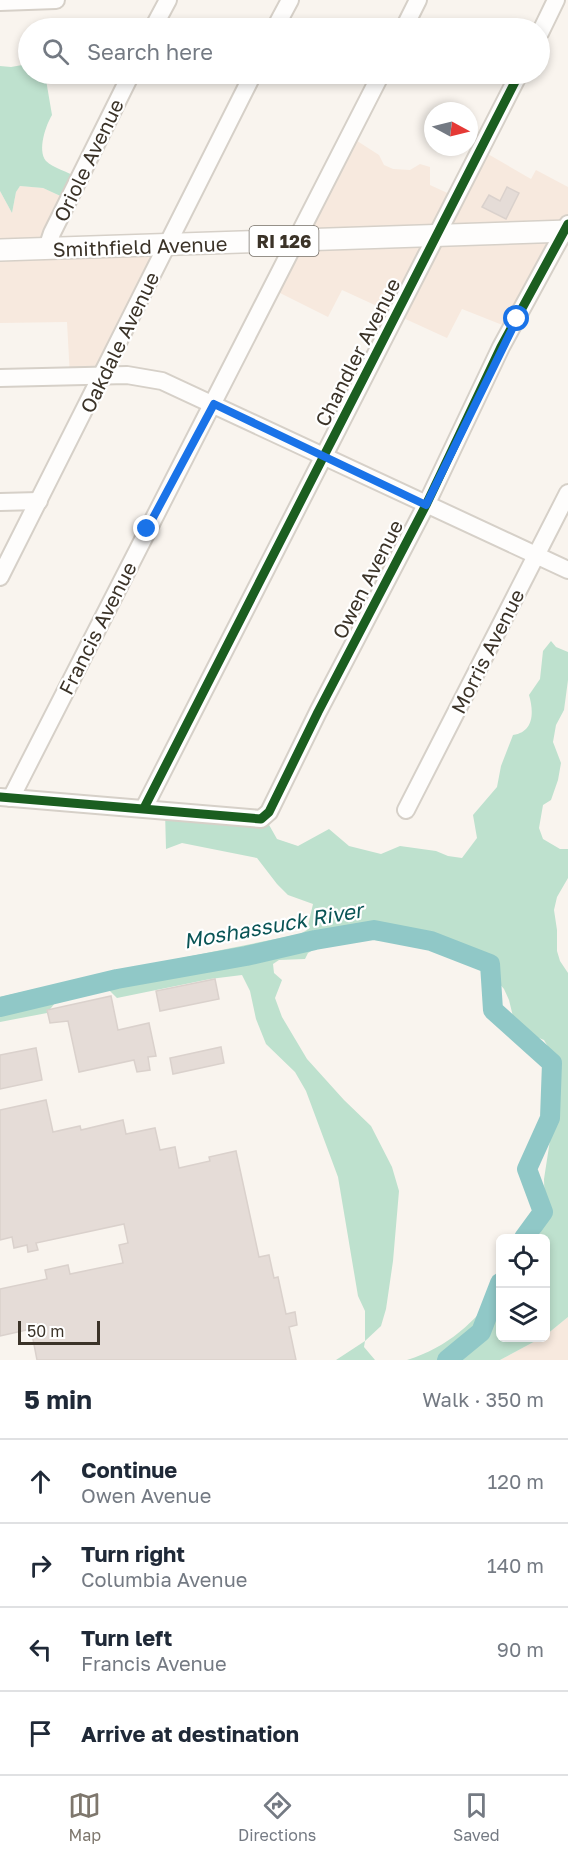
<!DOCTYPE html>
<html lang="en">
<head>
<meta charset="utf-8">
<style>
  body { margin:0; font-family:"Golos Text",sans-serif; background:#f6f6f7; color:#1f2937 }
  .controls { position:absolute; right:18px; bottom:18px; display:grid; overflow:hidden; border-radius:9px; box-shadow:0 3px 9px #0003 }
  .controls button { width:54px; height:54px; display:grid; place-items:center; padding:0; border:0; border-bottom:2px solid #e0e1e3; background:#fff; color:#1f2937; font:30px sans-serif }
  .compass { position:absolute; left:424px; top:102px; width:54px; height:54px; border-radius:50%; background:#fff; box-shadow:0 3px 9px #0003; rotate:97deg }
  .scale { position:absolute; left:18px; bottom:15px; width:82px; box-sizing:border-box; padding-left:6px; border:3px solid #3b3328; border-top:0; font-size:16px; line-height:21px; white-space:nowrap; color:#3b3328; -webkit-text-stroke:4px #fff; paint-order:stroke }
  .stop { position:absolute; width:18px; height:18px; margin:-14px; border:4px solid #1a73e8; border-radius:50%; background:#fff }
  .stop.end { background:#1a73e8; border-color:#fff; box-shadow:0 2px 6px #0008 }
  .list { margin:0; padding:0; list-style:none }
  h2 { display:flex; justify-content:space-between; align-items:center; height:78px; margin:0; padding:0 24px; font-size:26px }
  h2 small { font-size:20px; font-weight:400; color:#747a83 }
  .list li { display:grid; grid-template-columns:39px 1fr auto; gap:18px; align-items:center; box-sizing:border-box; height:84px; padding:0 24px; border-top:2px solid #e0e1e3 }
  .list b { display:block; font-size:22px; white-space:nowrap }
  .list p { margin:0; font-size:20px; white-space:nowrap; color:#747a83 }
  .list em { font-size:20px; font-style:normal; color:#747a83 }
  .icon { flex:none; width:33px; height:33px; fill:none; stroke:currentColor; stroke-width:2; stroke-linecap:round; stroke-linejoin:round }
  .map { position:relative; flex:none; width:568px; height:1360px; overflow:hidden }
  .search { position:absolute; background:#fff; box-shadow:0 3px 9px #0003; left:18px; right:18px; top:18px; height:66px; display:flex; align-items:center; gap:15px; box-sizing:border-box; padding:0 21px; border-radius:33px; color:#747a83; font-size:22px }
  .sheet { height:414px; background:#fff }
  nav { display:flex; justify-content:space-around; align-items:center; box-sizing:border-box; height:84px; border-top:2px solid #e0e1e3; background:#fff; font-size:16px; color:#747a83 }
  nav a { display:grid; justify-items:center; gap:3px }
  nav .on { color:#7e776d }
  .map>svg:first-child { display:block }
  .commercial { fill:#f7e9de }
  .forest { fill:#bee1ce }
  .lines { fill:none; stroke-linecap:round; stroke-linejoin:round }
  .river { stroke:#90c8c7; stroke-width:20 }
  .building { fill:#e5dcd7; stroke:#dad1cc; stroke-width:1.5 }
  .minor-casing { stroke:#d6d0c8; stroke-width:20 }
  .major-casing { stroke:#d6d0c8; stroke-width:24 }
  .minor { stroke:#fefdfc; stroke-width:16 }
  .major { stroke:#fefdfc; stroke-width:21 }
  .cycleway-casing { stroke:#fff; stroke-width:13 }
  .cycleway { stroke:#1b5e20; stroke-width:9 }
  .route { stroke:#1a73e8; stroke-width:8 }
  .labels { text-anchor:middle; dominant-baseline:central; stroke-width:4.5; stroke-linejoin:round; paint-order:stroke }
  .shield { fill:#fff; stroke:#767068; stroke-width:1.5 }
  .shield-label { font-size:18px; font-weight:bold; fill:#3b3328 }
  .street-label { font-size:20px; fill:#3b3328; stroke:#fff }
  .water-label { font-size:21px; font-style:italic; fill:#095455; stroke:#fff }
</style>
</head>
<body>
<div class="map">
<svg width="568" height="1360" viewBox="0 0 568 1360">
  <rect width="100%" height="100%" fill="#f9f4ee"/>
  <g class="commercial">
    <path d="M351 137 379 155 384 165 393 169 410 170 420 164 430 167V185L454 196 481 150 531 179 536 170 568 187V219L510 328 462 309 447 338 342 290 328 317 272 289Z"/>
    <path d="M20 186 43 188 67 199 44 247 162 246 105 368 70 377 67 322 0 323V191L12 213 16 192Z"/>
    <path d="M568 1317V1360H500L541 1338H546V1335Z"/>
  </g>
  <g class="forest">
    <path d="M28 64V74H45L52 115C46 125 37 150 46 161 53 168 68 172 77 177L67 199 43 188 20 186 16 192 12 213 0 191V66L11 67Z"/>
    <path d="M551 641 556 647 568 652V680L564 710 556 725 553 742 561 763 558 780 551 800 543 805 539 828 543 839 560 849H568V878L557 897 554 910 557 930V951L560 961 568 973V1317L546 1335V1238H539L545 1212 544 1179 561 1069 544 1040 516 1029 509 1000 504 989 485 967 450 950 352 937 325 943 308 953 305 959 279 960 273 964 274 973 282 980 275 998 282 1017 307 1059 344 1100 371 1126 392 1167 399 1191 393 1261 386 1309 381 1326 365 1341V1311L358 1296 338 1177 306 1091 295 1072 266 1044 256 1019 250 991 242 975 210 979 117 998 105 986 63 993 47 1013 0 1022V997L97 975 300 934 307 930 313 904 288 895 277 884 257 858 182 843 166 849 165 811 264 816 277 839 298 846 329 829 349 846 381 854 400 846 436 851 448 856 462 858 477 838 473 815 497 787 501 766 513 735C534 732 534 712 529 695L540 679 543 651Z"/>
    <path d="M500 1289V1338H541L500 1360H407C449 1347 474 1322 500 1289Z"/>
    <path d="M365 1341 364 1347 375 1360H336Z"/>
  </g>
  <g class="lines">
    <g class="river">
      <path d="M0 1007 117 979 246 956 315 940 374 930 431 941 490 964 493 1010 552 1063 550 1118 527 1169 543 1212 524 1238"/>
      <path d="M447 1360 481 1332 500 1283"/>
    </g>
  </g>
  <g class="building">
    <path d="M507 187 519 193 506 219 482 207 489 195 500 201Z"/>
    <path d="M215 979 219 999 160 1011 156 991Z"/>
    <path d="M111 996 118 1030 149 1023 156 1056 148 1057 150 1070 137 1072 134 1060 79 1072 68 1021 50 1023 47 1010Z"/>
    <path d="M221 1047 224 1063 173 1074 170 1058Z"/>
    <path d="M36 1048 42 1080 0 1089V1055Z"/>
    <path d="M46 1100 53 1132 80 1126 81 1130 123 1120 126 1134 155 1128 160 1150 175 1147 179 1168 210 1161 209 1157 236 1151 259 1257 269 1255 274 1278 278 1277 286 1314 295 1312 297 1325 289 1327 296 1360H37L31 1329 0 1336V1289L47 1279 45 1270 68 1265 70 1274 123 1263 119 1245 128 1243 124 1224 36 1243 38 1250 28 1252 27 1245 14 1248 12 1237 0 1240V1110Z"/>
  </g>
  <g class="lines">
    <g class="minor-casing">
      <g id="minor">
        <path d="M0 2 56 0"/>
        <path d="M153 28 168 0"/>
        <path d="M275 28 290 0"/>
        <path d="M404 28 418 0"/>
        <path d="M540 33 556 0"/>
        <path d="M47 248 52 233 131 74"/>
        <path d="M0 378 127 375 162 381 568 570"/>
        <path d="M0 502 39 501"/>
        <path d="M0 577 253 74"/>
        <path d="M0 797 261 819 269 812 318 712 426 505 501 347 568 224"/>
        <path d="M11 798C134 556 259 315 381 74"/>
        <path d="M144 808 519 74"/>
        <path d="M406 810 568 493"/>
      </g>
    </g>
    <g class="major-casing">
      <path id="major" d="M0 250 568 231"/>
    </g>
    <use href="#minor" class="minor"/>
    <use href="#major" class="major"/>
    <g class="cycleway-casing">
      <g id="cycleway">
        <path d="M0 797 261 819 269 812 318 712 426 505 501 347 568 224"/>
        <path d="M144 808 519 74"/>
      </g>
    </g>
    <use href="#cycleway" class="cycleway"/>
  </g>
  <g class="lines">
    <path class="route" d="M147 529 214 404 426 505 517 319"/>
  </g>
  <g class="labels">
    <rect class="shield" x="249.5" y="226" width="69" height="30" rx="4.5"/>
    <g class="shield-label">
      <text x="284" y="241">RI 126</text>
    </g>
    <g class="street-label">
      <text transform="translate(88 160) rotate(-64)">Oriole Avenue</text>
      <text transform="translate(140 246) rotate(-2)">Smithfield Avenue</text>
      <text transform="translate(119 342) rotate(-64)">Oakdale Avenue</text>
      <text transform="translate(357 352) rotate(-63)">Chandler Avenue</text>
      <text transform="translate(367 579) rotate(-63)">Owen Avenue</text>
      <text transform="translate(97 628) rotate(-63)">Francis Avenue</text>
      <text transform="translate(487 651) rotate(-63)">Morris Avenue</text>
    </g>
    <g class="water-label">
      <text transform="translate(273 925) rotate(-10)">Moshassuck River</text>
    </g>
  </g>
</svg>
<div class="controls">
<button><svg class="icon" aria-label="locate" viewBox="0 0 24 24"><circle cx="12" cy="12" r="6"/><path d="M12 2v4M12 18v4M2 12h4M18 12h4"/></svg></button>
<button><svg class="icon" aria-label="layers" viewBox="0 0 24 24"><path d="M12 4l9 5-9 5-9-5zM3 14l9 5 9-5"/></svg></button>
</div>
<svg class="compass" viewBox="-18 -18 36 36"><path d="M0-13l5 13h-10z" fill="#e53935"/><path d="M0 13l5-13h-10z" fill="#747a83"/></svg>
<div class="scale">50 m</div>
<div class="stop" style="left:517px;top:319px"></div>
<div class="stop end" style="left:147px;top:529px"></div>
<div class="search"><svg class="icon" aria-label="search" viewBox="0 0 24 24"><circle cx="10" cy="10" r="6"/><path d="M15 15l6 6"/></svg>Search here</div>
</div>
<section class="sheet">
<h2>5 min<small>Walk · 350 m</small></h2>
<ul class="list">
<li><svg class="icon" aria-label="ahead" viewBox="0 0 24 24"><path d="M12 20V5M6 11l6-6 6 6"/></svg><div><b>Continue</b><p>Owen Avenue</p></div><em>120 m</em></li>
<li><svg class="icon" aria-label="right" viewBox="0 0 24 24"><path d="M7 20v-9h11M14 6l5 5-5 5"/></svg><div><b>Turn right</b><p>Columbia Avenue</p></div><em>140 m</em></li>
<li><svg class="icon" aria-label="left" viewBox="0 0 24 24"><path d="M17 20v-9H6M10 6l-5 5 5 5"/></svg><div><b>Turn left</b><p>Francis Avenue</p></div><em>90 m</em></li>
<li><svg class="icon" aria-label="arrive" viewBox="0 0 24 24"><path d="M6 21V4h12l-3 4 3 4H6"/></svg><div><b>Arrive at destination</b></div></li>
</ul>
</section>
<nav>
<a class="on"><svg class="icon" aria-label="map" viewBox="0 0 24 24"><path d="M3 6l6-2 6 2 6-2v14l-6 2-6-2-6 2zM9 4v14M15 6v14"/></svg>Map</a>
<a><svg class="icon" aria-label="directions" viewBox="0 0 24 24"><path d="M12 3l9 9-9 9-9-9zM9 14v-3h6M13 9l2 2-2 2"/></svg>Directions</a>
<a><svg class="icon" aria-label="saved" viewBox="0 0 24 24"><path d="M7 4h10v16l-5-4-5 4z"/></svg>Saved</a>
</nav>
</body>
</html>
